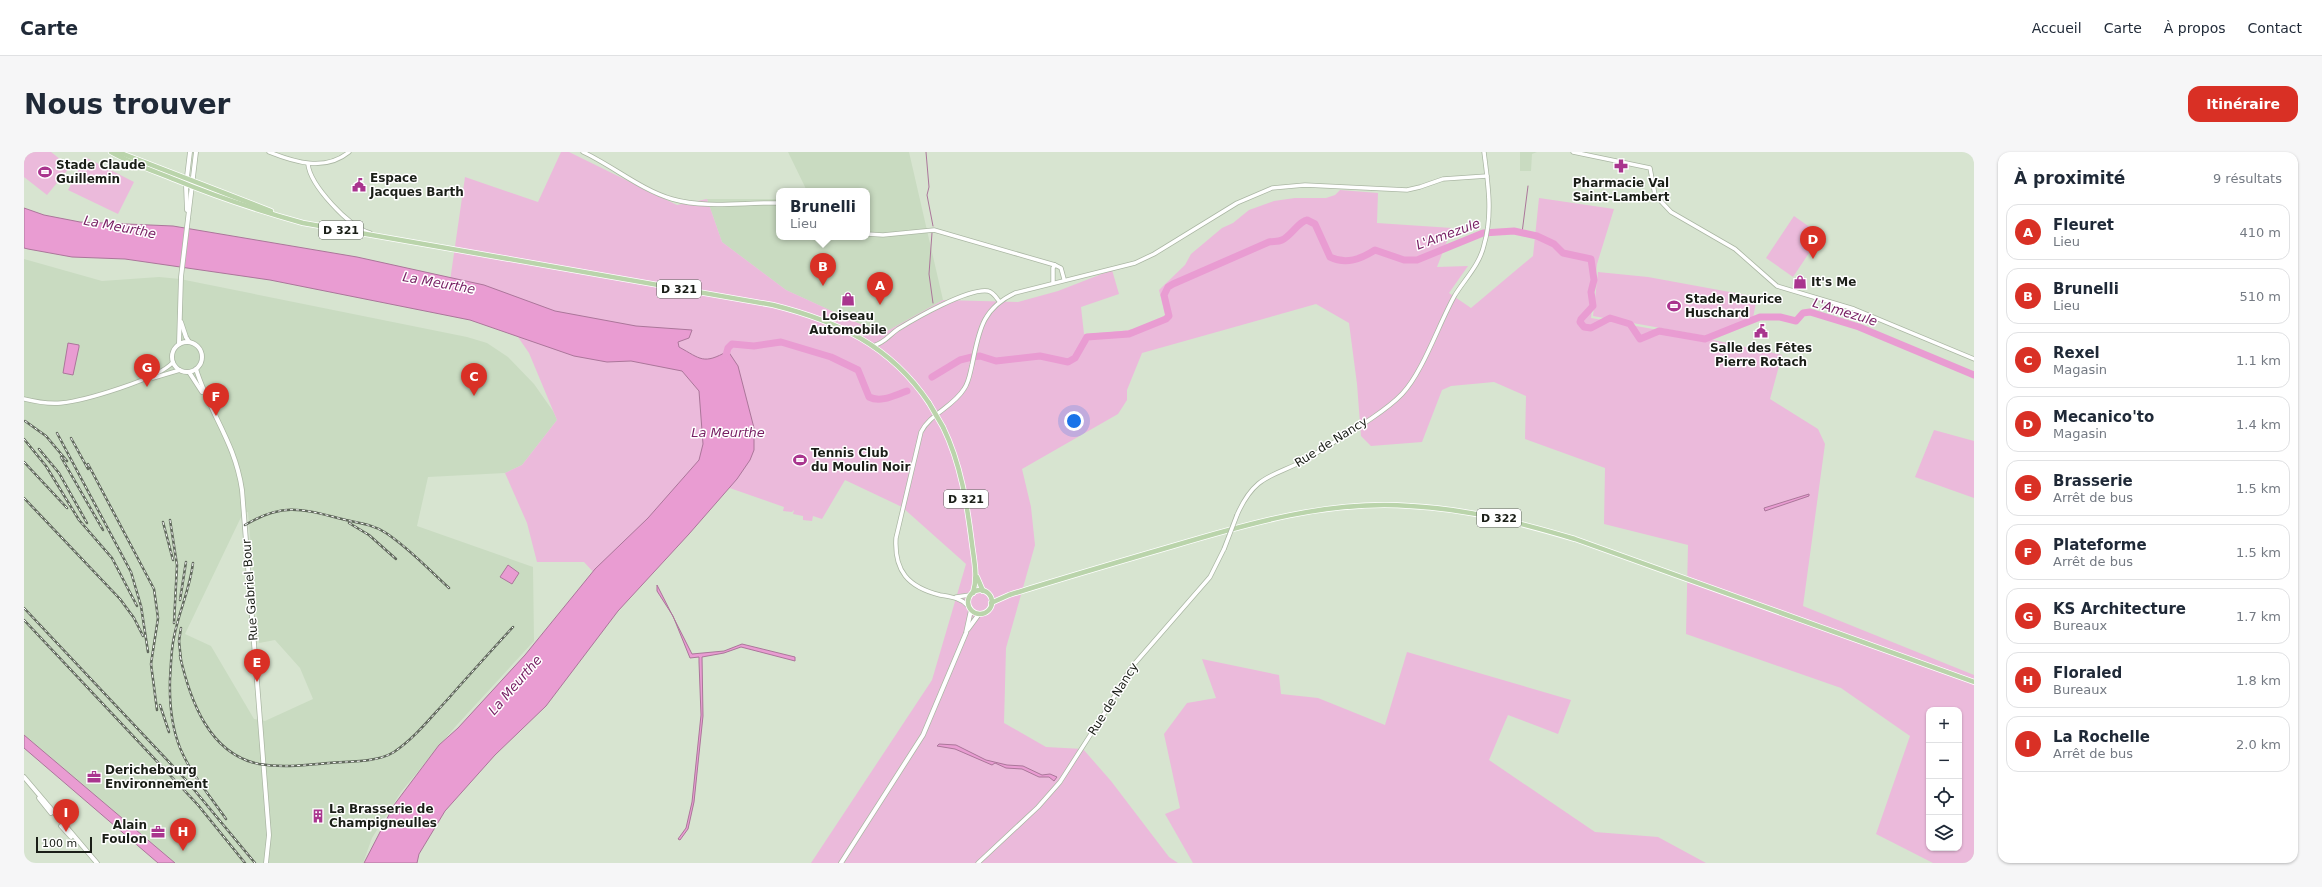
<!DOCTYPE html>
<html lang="fr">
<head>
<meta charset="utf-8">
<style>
  body { margin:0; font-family:"DejaVu Sans",sans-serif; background:#f6f6f7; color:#1f2937 }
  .controls { position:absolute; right:12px; bottom:12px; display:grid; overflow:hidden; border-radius:8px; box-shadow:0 1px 3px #0004 }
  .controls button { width:36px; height:36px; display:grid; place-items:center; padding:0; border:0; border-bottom:1px solid #e0e1e3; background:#fff; color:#1f2937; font:20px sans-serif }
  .scale { position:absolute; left:12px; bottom:10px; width:56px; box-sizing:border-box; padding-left:4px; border:2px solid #1a1e17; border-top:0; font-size:11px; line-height:14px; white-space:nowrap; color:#1a1e17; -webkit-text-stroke:3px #fff; paint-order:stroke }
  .you { position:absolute; left:1050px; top:269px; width:14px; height:14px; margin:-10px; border:3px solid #fff; border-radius:50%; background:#1a73e8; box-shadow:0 0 0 6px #1a73e833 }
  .badge { display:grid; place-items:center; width:26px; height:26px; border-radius:50%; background:#d93025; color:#fff; font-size:13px; font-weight:700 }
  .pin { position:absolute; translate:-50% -33px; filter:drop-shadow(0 1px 2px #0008) }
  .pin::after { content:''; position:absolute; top:21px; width:14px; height:12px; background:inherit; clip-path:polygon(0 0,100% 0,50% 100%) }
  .popup { position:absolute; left:752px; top:36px; width:94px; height:52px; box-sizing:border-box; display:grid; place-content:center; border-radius:8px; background:#fff; filter:drop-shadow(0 1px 3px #0005); font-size:13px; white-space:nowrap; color:#747a83 }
  .popup b { font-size:15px; color:#1f2937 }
  .popup::after { content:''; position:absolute; left:50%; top:100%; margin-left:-8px; border:8px solid transparent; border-top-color:#fff }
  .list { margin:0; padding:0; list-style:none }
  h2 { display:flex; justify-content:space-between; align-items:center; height:52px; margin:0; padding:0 16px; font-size:17px }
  h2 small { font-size:13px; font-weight:400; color:#747a83 }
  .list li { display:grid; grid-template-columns:26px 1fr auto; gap:12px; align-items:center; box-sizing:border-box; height:56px; margin:0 8px 8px; padding:0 8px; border:1px solid #e0e1e3; border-radius:12px }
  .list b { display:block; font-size:15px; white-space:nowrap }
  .list p { margin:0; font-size:13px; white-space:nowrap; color:#747a83 }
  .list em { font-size:13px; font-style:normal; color:#747a83 }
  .icon { flex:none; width:22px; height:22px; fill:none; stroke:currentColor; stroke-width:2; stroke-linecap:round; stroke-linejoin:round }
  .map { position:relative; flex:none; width:1950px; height:711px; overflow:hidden; border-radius:12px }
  header { display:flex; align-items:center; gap:24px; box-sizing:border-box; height:56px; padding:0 20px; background:#fff; border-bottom:1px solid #e0e1e3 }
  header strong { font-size:19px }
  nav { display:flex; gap:22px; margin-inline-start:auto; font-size:14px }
  .intro { display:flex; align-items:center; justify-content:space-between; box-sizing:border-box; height:96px; padding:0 24px }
  h1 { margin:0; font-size:28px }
  .button { padding:10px 18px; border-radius:12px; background:#d93025; color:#fff; font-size:14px; font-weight:700 }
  main { display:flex; gap:24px; padding:0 24px }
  aside { flex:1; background:#fff; border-radius:12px; box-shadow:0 1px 3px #0004 }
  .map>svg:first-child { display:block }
  .built { fill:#c9dbc1; fill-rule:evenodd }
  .green { fill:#ebbadb; fill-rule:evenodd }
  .water { fill:#e99cd2; stroke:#ab769a }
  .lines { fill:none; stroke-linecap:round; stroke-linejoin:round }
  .stream { stroke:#ab769a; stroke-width:1 }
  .river { stroke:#e99cd2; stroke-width:7 }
  .tertiary-casing { stroke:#abb7a4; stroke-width:5 }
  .secondary-casing { stroke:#abb7a4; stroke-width:5.5 }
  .primary-casing { stroke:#fff; stroke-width:6 }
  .tertiary { stroke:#fff; stroke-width:3.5 }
  .secondary { stroke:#fff; stroke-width:4 }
  .primary { stroke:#bad4ab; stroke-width:4.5 }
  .rail-casing { stroke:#61695d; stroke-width:2.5 }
  .rail { stroke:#fff; stroke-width:1; stroke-dasharray:3; stroke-linecap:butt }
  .tertiary-bridge-casing { stroke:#abb7a4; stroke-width:5; stroke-linecap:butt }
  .primary-bridge-casing { stroke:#fff; stroke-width:6; stroke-linecap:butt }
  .tertiary-bridge { stroke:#fff; stroke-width:3.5 }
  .primary-bridge { stroke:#bad4ab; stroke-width:4.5 }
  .labels { text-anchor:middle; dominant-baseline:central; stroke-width:3; stroke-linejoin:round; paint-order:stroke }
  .shield { fill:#fff; stroke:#5f625d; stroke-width:1 }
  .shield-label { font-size:11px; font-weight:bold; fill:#1a1e17 }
  .poi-label { font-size:12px; font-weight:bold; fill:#1a1e17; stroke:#fff; text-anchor:start }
  .street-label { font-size:12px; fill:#1a1e17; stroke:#fff }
  .water-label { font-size:13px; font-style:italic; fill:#771f63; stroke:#fff }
</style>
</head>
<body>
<header>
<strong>Carte</strong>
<nav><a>Accueil</a><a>Carte</a><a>À propos</a><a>Contact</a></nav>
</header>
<div class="intro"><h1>Nous trouver</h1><a class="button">Itinéraire</a></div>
<main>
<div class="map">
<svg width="1950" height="711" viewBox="0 0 1950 711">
  <rect width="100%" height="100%" fill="#d7e4d0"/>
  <g class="built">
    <path d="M764 0H885L919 148 858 182 762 138 698 90 683 47H755V85H843V39H783Z"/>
    <path d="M1496 0H1513L1508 2 1507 19H1496Z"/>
    <path d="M0 107 78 129 135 125 156 127 443 185 463 191 484 205 510 232 529 259 533 268 498 313 481 321 404 325 393 374 509 415 510 489 431 575 377 640 348 686 339 711H151L0 583ZM224 360 235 491 251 488 276 516 289 547 241 569 230 567 187 494 161 482 219 361Z"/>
  </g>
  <g class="green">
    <path d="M0 0H27L46 15 23 43 0 25Z"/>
    <path d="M537 0H545L653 53 683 47 698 90 762 138 858 182 919 148 994 150 1034 139 1088 118 1095 142 1057 155 1060 182C1083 180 1124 180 1141 163L1135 138 1161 113 1167 102 1198 76 1209 71 1225 58 1250 49 1271 46H1302L1311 43 1316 38 1354 41 1353 71 1428 76 1413 115 1444 114 1425 141 1447 156 1509 104 1515 46 1590 57 1573 112 1567 166 1685 187 1758 203 1746 247 1794 277 1801 292 1779 454 1950 523V711H1909L1852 682 1886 584 1817 536 1662 482 1664 393 1580 372 1581 316 1501 287 1502 244 1470 230 1427 234 1418 238 1398 290 1347 294 1337 284 1333 232 1325 171 1292 152 1118 201 1103 238V248L1094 262 998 317 1007 355 1011 393 982 496 980 571 1022 595 1059 597 1087 629 1145 705 1154 711H787L908 528 942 412 878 355 821 328 798 367 789 364 788 369 779 368V364L769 362 770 358 768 360 759 359 760 355 700 334 584 436 560 410H513L503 371 481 321 498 313 533 268 505 201 472 153 426 129 441 25 514 50ZM1905 558H1935V696H1905Z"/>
    <path d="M61 5 110 30 94 62 44 38Z"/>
    <path d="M1770 64 1797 83 1769 125 1742 106Z"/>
    <path d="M1574 120 1624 125 1733 145 1729 166 1682 184 1569 164Z"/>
    <path d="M1910 278 1950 289V346L1891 325Z"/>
    <path d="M1383 500 1547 548 1534 582 1484 563 1465 608 1571 680 1634 685 1682 711H1169L1141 662 1156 656 1140 582 1163 551 1192 546 1178 507 1255 523 1257 542 1294 546 1361 573Z"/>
  </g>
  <g class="water">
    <path d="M0 56 20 63 56 70 149 74 333 105 460 133 531 159 612 174 668 178 665 186 654 190 655 195C677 207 679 213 704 199L714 214 730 276V298L726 308 713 327 665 382 594 459 522 554 471 603 421 659 395 702 393 711H340L370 653 415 593 434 576 501 503 571 417 624 366 675 308 679 292 675 239 658 219 607 209 583 210 550 204 446 168 246 128 101 107 48 105 4 97 0 96Z"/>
    <path d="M44 191 55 193V195L49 223 39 221Z"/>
    <path d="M1785 342V344L1741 359 1740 356Z"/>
    <path d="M484 413 495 421 488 432 476 425Z"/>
    <path d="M633 433 668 502 700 499 718 492 771 505V509L717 495 700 501 678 505 679 564 670 650 664 677 656 688 654 687 662 676 668 650 677 563 675 510V505L666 506 649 464 633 439Z"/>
    <path d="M0 583 151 711H134L0 596Z"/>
    <path d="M915 592 932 593 962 608 983 613 999 614 1018 623 1026 622 1033 625 1030 629 1025 625H1015L998 617 982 616 971 611 968 613 931 597 913 594Z"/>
  </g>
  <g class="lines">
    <g class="stream">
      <path d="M902 0 905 35 903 43 909 74"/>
      <path d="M908 81 905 122 909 151"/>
      <path d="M1498 81 1504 34"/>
    </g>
    <g class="river">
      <path d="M701 207 704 196 708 192 730 194 757 190 807 205 834 218 845 245C857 251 871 243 883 239"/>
      <path d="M908 225 936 208 948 205 956 204 972 209 1016 204 1044 210 1051 206 1063 185 1105 182 1142 167 1145 164 1140 143 1144 135 1149 132 1245 90C1249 89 1254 90 1258 88 1267 84 1275 69 1283 68L1291 72 1306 105C1322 113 1337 107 1351 98L1380 108H1393L1459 81 1490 79 1513 84 1530 92 1539 101 1567 107 1570 128 1567 140 1569 154 1557 167 1556 170 1560 175 1567 176 1586 166 1606 172 1616 187 1635 179 1681 187 1736 165H1756L1772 169 1779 161 1786 160 1835 175 1950 223"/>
    </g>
    <g class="tertiary-casing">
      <g id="tertiary">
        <path d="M245 0C270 10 301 20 325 0"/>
        <path d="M559 0C589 14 617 38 648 47 683 57 720 50 755 51"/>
        <path d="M1549 0 1626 16 1631 43 1647 60 1711 97 1753 134 1830 157 1950 207"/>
        <path d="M284 12C286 33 325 75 346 81"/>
        <path d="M843 82 859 83 910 78 1031 113 1037 116 1040 127"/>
        <path d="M1029 130V116L1031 113"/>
        <path d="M849 194C862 190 864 184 874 177 892 166 944 136 964 139 969 140 972 145 975 149"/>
        <path d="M129 226 156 218"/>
        <path d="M0 247C12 250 24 252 37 251 59 249 135 227 149 210"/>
        <path d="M1213 363C1233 317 1254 326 1291 302 1316 286 1359 262 1378 242 1399 220 1415 171 1431 143 1441 127 1456 112 1460 93 1469 62 1464 32 1460 0"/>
        <path d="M932 445 946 443"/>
        <path d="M944 454C937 446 927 445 916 443 884 435 870 419 872 386L897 280C906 262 929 255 940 237 945 230 946 221 948 213 955 180 957 157 991 141L1111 111 1130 102 1213 51 1248 36 1281 33 1383 38 1396 35 1419 27 1463 24"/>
        <path d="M954 711 1014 655 1036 630 1083 557 1106 517 1186 425 1200 397"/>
      </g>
    </g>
    <g class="secondary-casing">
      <g id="secondary">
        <path d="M163 58 162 33 166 0"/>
        <path d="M157 170 162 185 165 190"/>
        <circle cx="163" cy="205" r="15"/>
        <path d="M155 192 157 125 172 0"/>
        <path d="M172 217C186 262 211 290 218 338L245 683 242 711"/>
        <path d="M165 220 178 240"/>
        <path d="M944 477 955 462"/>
        <path d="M0 625 73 711"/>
        <path d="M15 646 27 661"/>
        <path d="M37 674 47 685"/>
        <path d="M817 711 899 583 942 481 947 458"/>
      </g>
    </g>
    <g class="primary-casing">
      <g id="primary">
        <path d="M87 0C108 12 130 19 152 28 193 45 236 59 279 71L749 153C813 169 866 193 905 251"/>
        <path d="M94 0 247 59"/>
        <path d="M919 275C937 312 943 352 948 392 950 408 954 425 949 441"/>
        <path d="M953 425 959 439"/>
        <circle cx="956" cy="450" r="12"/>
        <path d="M967 451 985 443C1039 426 1094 410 1149 394 1226 371 1306 348 1386 354 1444 357 1497 371 1551 387L1950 530"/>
      </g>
    </g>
    <use href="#tertiary" class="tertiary"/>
    <use href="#secondary" class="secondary"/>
    <use href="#primary" class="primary"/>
    <g class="rail-casing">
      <g id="rail">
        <path d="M1 269 22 284 43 309"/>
        <path d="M33 281 107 420 117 454 124 500"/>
        <path d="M47 286 64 317"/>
        <path d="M0 287 22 314 55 368 88 406 113 454"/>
        <path d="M15 297 35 321 63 371"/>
        <path d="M37 305 79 378"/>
        <path d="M0 310 43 356"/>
        <path d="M64 312 130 437 134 466 127 512 133 558"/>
        <path d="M0 346 96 447 110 466 119 484"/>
        <path d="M146 368 153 413 150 471"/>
        <path d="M139 370 149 408"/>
        <path d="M325 371 345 383 372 407"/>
        <path d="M221 373C261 349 281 358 322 368 336 371 350 373 362 381 385 396 405 418 425 436"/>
        <path d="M169 411C166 437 155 459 150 485 147 499 147 513 146 527 144 596 165 615 202 667"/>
        <path d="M156 448 162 410"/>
        <path d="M0 456 162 628 231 711"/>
        <path d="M0 468 174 653 221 711"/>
        <path d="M157 476 155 489 157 508"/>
        <path d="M156 504C166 548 185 602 235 612 258 616 282 613 305 611 325 609 352 611 370 600 391 586 407 565 424 547 445 523 467 499 489 475"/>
        <path d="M136 553 145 580"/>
      </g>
    </g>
    <use href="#rail" class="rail"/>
    <g class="tertiary-bridge-casing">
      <path id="tertiary-bridge" d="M1200 397 1213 363"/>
    </g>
    <g class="primary-bridge-casing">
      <path id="primary-bridge" d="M905 251 919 275"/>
    </g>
    <use href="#tertiary-bridge" class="tertiary-bridge"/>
    <use href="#primary-bridge" class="primary-bridge"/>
  </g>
  <defs>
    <g id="pharmacy-bare" transform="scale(1.08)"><path d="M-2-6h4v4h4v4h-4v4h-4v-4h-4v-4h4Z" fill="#a9358e" stroke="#fff" stroke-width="2.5" paint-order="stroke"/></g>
    <g id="stadium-bare" transform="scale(1.08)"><path d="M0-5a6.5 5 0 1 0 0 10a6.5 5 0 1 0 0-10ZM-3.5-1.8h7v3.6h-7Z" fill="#a9358e" stroke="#fff" stroke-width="2.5" paint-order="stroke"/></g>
    <g id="civic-bare" transform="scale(1.08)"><path d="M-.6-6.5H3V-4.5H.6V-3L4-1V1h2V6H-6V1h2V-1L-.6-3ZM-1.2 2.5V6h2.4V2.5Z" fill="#a9358e" stroke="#fff" stroke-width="2.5" paint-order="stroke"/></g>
    <g id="shop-bare" transform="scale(1.08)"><path d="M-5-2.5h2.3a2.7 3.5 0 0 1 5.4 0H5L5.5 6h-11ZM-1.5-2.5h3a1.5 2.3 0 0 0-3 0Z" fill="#a9358e" stroke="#fff" stroke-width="2.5" paint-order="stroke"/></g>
    <g id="office-bare" transform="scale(1.08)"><path d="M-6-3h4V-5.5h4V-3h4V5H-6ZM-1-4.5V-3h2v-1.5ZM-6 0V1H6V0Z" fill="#a9358e" stroke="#fff" stroke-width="2.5" paint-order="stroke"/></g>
    <g id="building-bare" transform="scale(1.08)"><path d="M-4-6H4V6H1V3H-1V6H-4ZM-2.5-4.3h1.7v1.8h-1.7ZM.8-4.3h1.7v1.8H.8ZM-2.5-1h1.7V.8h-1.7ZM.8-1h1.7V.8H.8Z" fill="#a9358e" stroke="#fff" stroke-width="2.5" paint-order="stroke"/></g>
  </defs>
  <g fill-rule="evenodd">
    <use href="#pharmacy-bare" x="1597" y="14"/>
    <use href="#stadium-bare" x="21" y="20"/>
    <use href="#civic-bare" x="335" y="33"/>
    <use href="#shop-bare" x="1776" y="130"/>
    <use href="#shop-bare" x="824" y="147"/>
    <use href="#stadium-bare" x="1650" y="154"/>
    <use href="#civic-bare" x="1737" y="179"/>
    <use href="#stadium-bare" x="776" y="308"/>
    <use href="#office-bare" x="70" y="625"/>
    <use href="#building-bare" x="294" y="664"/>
    <use href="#office-bare" x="134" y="680"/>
  </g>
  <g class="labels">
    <g class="shield">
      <rect x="295" y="69" width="44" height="18" rx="3"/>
      <rect x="633" y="128" width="44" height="18" rx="3"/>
      <rect x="920" y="338" width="44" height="18" rx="3"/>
      <rect x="1453" y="357" width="44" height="18" rx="3"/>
    </g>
    <g class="shield-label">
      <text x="317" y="78">D 321</text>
      <text x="655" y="137">D 321</text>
      <text x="942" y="347">D 321</text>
      <text x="1475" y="366">D 322</text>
    </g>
    <g class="poi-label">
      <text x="32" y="13">Stade Claude<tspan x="32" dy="14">Guillemin</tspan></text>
      <text x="346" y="26">Espace<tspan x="346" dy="14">Jacques Barth</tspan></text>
      <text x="1597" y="31" text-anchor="middle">Pharmacie Val<tspan x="1597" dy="14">Saint-Lambert</tspan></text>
      <text x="1787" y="130">It's Me</text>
      <text x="1661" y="147">Stade Maurice<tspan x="1661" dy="14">Huschard</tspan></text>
      <text x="824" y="164" text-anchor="middle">Loiseau<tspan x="824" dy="14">Automobile</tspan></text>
      <text x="1737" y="196" text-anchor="middle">Salle des Fêtes<tspan x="1737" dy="14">Pierre Rotach</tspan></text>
      <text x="787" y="301">Tennis Club<tspan x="787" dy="14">du Moulin Noir</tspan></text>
      <text x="81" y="618">Derichebourg<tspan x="81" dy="14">Environnement</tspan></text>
      <text x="305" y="657">La Brasserie de<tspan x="305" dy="14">Champigneulles</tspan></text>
      <text x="123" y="673" text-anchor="end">Alain<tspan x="123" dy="14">Foulon</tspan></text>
    </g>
    <g class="street-label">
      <text transform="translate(1307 290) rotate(-32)">Rue de Nancy</text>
      <text transform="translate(226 438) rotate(-94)">Rue Gabriel Bour</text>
      <text transform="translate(1089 547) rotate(-58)">Rue de Nancy</text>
    </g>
    <g class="water-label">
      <text transform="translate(96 75) rotate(11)">La Meurthe</text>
      <text transform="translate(1424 82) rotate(-20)">L'Amezule</text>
      <text transform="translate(415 131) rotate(10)">La Meurthe</text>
      <text transform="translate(1821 160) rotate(17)">L'Amezule</text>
      <text x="704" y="280">La Meurthe</text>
      <text transform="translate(491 533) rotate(-49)">La Meurthe</text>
    </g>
  </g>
</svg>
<div class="controls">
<button>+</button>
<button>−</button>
<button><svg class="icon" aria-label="locate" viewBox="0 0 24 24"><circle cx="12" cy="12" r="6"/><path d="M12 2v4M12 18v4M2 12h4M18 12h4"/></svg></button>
<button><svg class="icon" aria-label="layers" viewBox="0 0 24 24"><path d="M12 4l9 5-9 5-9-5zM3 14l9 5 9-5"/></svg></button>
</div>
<div class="scale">100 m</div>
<div class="you"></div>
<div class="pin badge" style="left:856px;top:153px">A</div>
<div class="pin badge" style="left:799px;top:134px">B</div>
<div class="popup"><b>Brunelli</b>Lieu</div>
<div class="pin badge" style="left:450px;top:244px">C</div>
<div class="pin badge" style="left:1789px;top:107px">D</div>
<div class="pin badge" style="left:233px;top:530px">E</div>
<div class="pin badge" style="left:192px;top:264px">F</div>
<div class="pin badge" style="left:123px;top:235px">G</div>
<div class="pin badge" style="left:159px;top:699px">H</div>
<div class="pin badge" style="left:42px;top:680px">I</div>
</div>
<aside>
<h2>À proximité<small>9 résultats</small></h2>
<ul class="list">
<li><span class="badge">A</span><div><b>Fleuret</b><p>Lieu</p></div><em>410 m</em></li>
<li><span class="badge">B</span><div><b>Brunelli</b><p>Lieu</p></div><em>510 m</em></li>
<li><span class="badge">C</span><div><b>Rexel</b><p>Magasin</p></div><em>1.1 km</em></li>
<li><span class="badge">D</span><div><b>Mecanico'to</b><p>Magasin</p></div><em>1.4 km</em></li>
<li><span class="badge">E</span><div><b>Brasserie</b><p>Arrêt de bus</p></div><em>1.5 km</em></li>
<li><span class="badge">F</span><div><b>Plateforme</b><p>Arrêt de bus</p></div><em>1.5 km</em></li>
<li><span class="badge">G</span><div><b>KS Architecture</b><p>Bureaux</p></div><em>1.7 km</em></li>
<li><span class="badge">H</span><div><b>Floraled</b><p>Bureaux</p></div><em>1.8 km</em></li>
<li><span class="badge">I</span><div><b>La Rochelle</b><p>Arrêt de bus</p></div><em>2.0 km</em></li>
</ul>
</aside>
</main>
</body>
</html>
